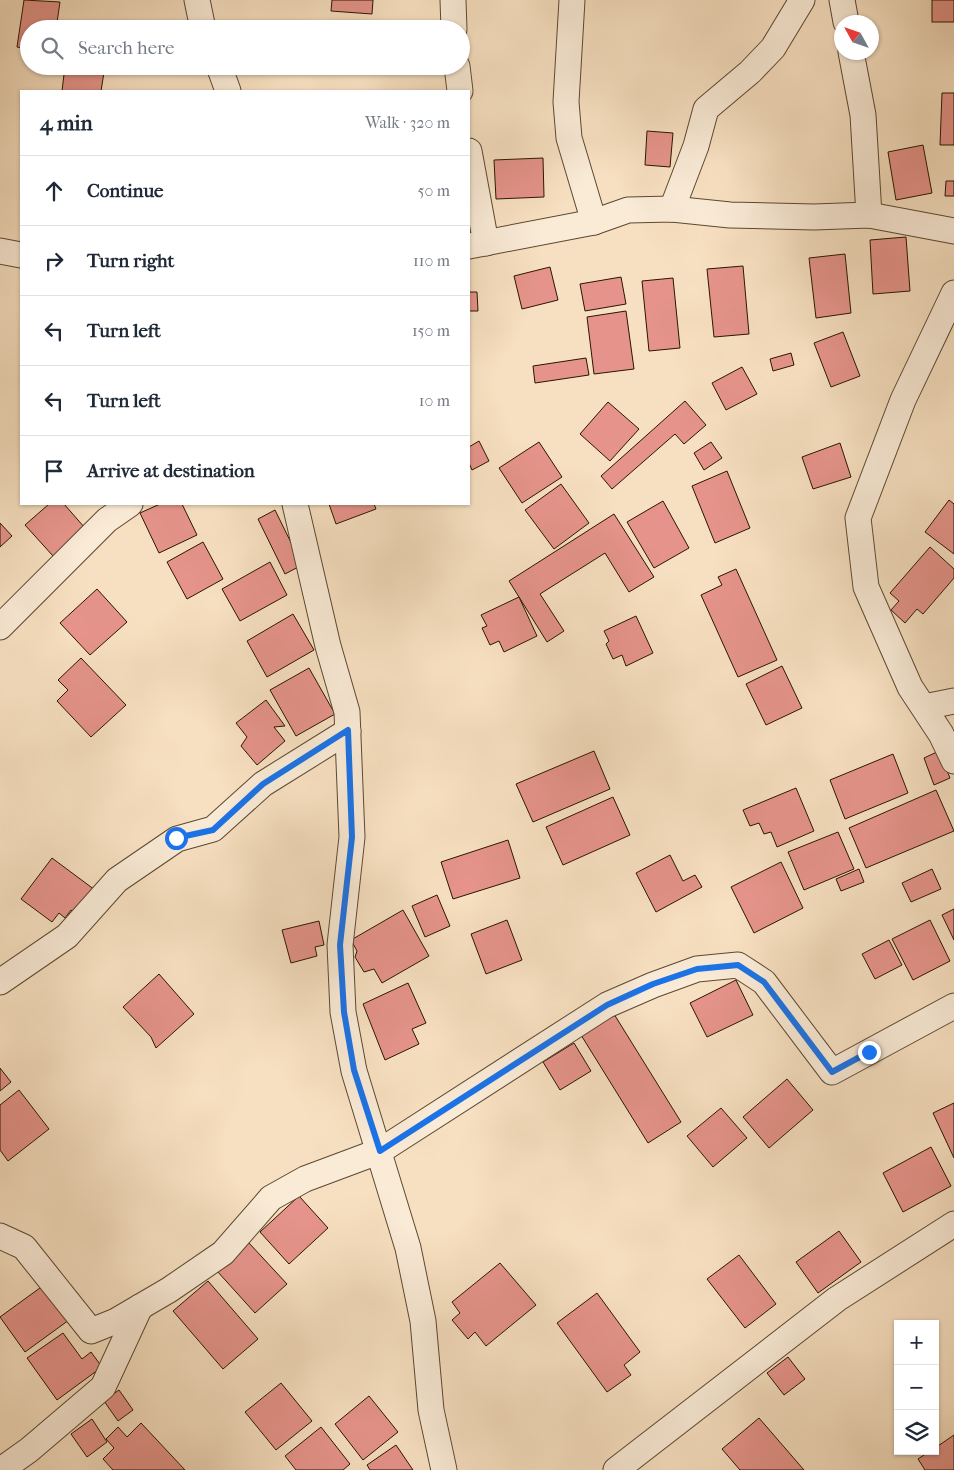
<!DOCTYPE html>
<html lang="en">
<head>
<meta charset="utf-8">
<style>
  body { margin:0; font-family:"IM FELL French Canon",serif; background:#f6f6f7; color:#1f2937 }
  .controls { position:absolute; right:15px; bottom:15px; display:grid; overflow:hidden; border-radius:0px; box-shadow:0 1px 4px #0004 }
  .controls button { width:45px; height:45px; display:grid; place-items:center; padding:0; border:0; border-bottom:1px solid #e0e1e3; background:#fff; color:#1f2937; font:25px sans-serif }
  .compass { position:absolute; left:834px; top:15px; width:45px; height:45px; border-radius:50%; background:#fff; box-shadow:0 1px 4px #0004; rotate:310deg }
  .stop { position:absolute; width:15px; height:15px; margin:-11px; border:4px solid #1a73e8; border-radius:50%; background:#fff }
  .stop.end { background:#1a73e8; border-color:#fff; box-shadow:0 1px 5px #0008 }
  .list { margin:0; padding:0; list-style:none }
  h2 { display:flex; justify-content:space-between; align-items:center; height:65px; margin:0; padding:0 20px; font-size:21px }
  h2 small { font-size:16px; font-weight:400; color:#747a83 }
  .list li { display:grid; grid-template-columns:32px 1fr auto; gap:15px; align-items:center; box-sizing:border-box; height:70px; padding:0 20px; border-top:1px solid #e0e1e3 }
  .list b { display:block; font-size:19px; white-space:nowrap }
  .list em { font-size:16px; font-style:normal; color:#747a83 }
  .icon { flex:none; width:28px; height:28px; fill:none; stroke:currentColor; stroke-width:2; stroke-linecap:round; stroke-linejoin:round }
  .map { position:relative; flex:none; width:954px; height:1470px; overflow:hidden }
  .search { position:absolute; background:#fff; box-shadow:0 1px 4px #0004; left:20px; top:20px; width:450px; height:55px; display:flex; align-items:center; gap:12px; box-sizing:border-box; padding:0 18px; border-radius:28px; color:#747a83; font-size:19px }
  .panel { position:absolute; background:#fff; box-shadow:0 1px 4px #0004; left:20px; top:90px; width:450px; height:415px; border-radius:0px }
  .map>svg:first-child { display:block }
  .building { fill:#e6948b; stroke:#291500 }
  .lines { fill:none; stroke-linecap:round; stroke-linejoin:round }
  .minor-casing { stroke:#5c4830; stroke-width:27 }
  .minor { stroke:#faebd7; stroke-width:25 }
  .route { stroke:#1a73e8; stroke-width:6 }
</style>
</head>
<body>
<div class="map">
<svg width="954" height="1470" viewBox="0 0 954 1470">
  <rect width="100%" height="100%" fill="#f7e0c1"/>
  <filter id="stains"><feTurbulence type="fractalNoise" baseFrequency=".004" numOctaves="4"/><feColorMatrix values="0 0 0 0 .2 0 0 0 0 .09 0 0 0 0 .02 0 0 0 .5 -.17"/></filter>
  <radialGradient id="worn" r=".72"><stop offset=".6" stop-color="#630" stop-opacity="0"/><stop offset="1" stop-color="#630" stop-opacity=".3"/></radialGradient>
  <g class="building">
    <path d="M24 0 60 2 56 29H29V49L17 47Z"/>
    <path d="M332 0H373L372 14 331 11Z"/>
    <rect x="932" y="0" width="22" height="22"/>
    <path d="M71 22 110 27V29H71Z"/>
    <path d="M65 66H105L101 91H62Z"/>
    <path d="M942 93H954V145H940Z"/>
    <path d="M647 131 673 133 670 167 645 165Z"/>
    <path d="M923 145 932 193 896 200 888 152Z"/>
    <path d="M543 158 544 197 496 199 494 160Z"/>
    <path d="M946 181H954V196H945Z"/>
    <path d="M906 237 910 291 873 294 870 240Z"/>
    <path d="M845 254 851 313 816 318 809 258Z"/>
    <path d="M743 266 749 334 714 337 707 269Z"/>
    <path d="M550 267 558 300 522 309 514 276Z"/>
    <path d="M621 277 626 304 585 311 580 284Z"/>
    <path d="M673 278 680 348 649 351 642 281Z"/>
    <path d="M469 292H477L478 311H469Z"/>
    <path d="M626 311 634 369 594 374 587 317Z"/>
    <path d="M843 332 860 376 831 387 814 343Z"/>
    <path d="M791 353 794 365 773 371 770 359Z"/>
    <path d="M586 358 589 375 535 383 533 366Z"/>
    <path d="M742 367 757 394 726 410 712 383Z"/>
    <path d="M685 401 706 425 684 444 675 434 612 489 601 476Z"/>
    <path d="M608 402 639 429 610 461 580 434Z"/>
    <path d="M479 441 489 461 472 470 469 463V447Z"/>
    <path d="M539 442 562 477 522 503 499 468Z"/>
    <path d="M711 442 722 458 704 470 694 453Z"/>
    <path d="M840 443 851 477 813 489 802 457Z"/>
    <path d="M727 471 750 528 715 543 692 486Z"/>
    <path d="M561 484 589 523 554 549 525 510Z"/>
    <path d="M949 500 954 504V554L925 532Z"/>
    <path d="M663 501 689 548 654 568 627 522Z"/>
    <path d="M49 504H64L85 528 53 556 25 525Z"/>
    <path d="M160 504H182L197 535 159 553 140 513Z"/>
    <path d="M329 504H374L376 509 336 524Z"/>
    <path d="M275 510 302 565 285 574 258 519Z"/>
    <path d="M614 514 654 577 629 592 605 553 540 594 564 631 547 642 509 581Z"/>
    <path d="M0 523 12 536 0 547Z"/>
    <path d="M203 542 223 579 187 599 167 562Z"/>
    <path d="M930 547 954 569V578L923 614 917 609 905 623 891 610 899 601 890 593Z"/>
    <path d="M270 562 287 595 240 621 222 589Z"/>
    <path d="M736 569 777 660 738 677 701 595 722 585 718 577Z"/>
    <path d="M97 589 127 622 90 655 60 623Z"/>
    <path d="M519 597 537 636 504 652 499 641 490 645 482 628 487 626 481 615Z"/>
    <path d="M293 614 314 650 267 677 247 641Z"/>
    <path d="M636 616 653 653 626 666 622 655 613 659 606 644 609 641 604 631Z"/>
    <path d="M81 658 126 705 91 737 57 701 68 690 58 680Z"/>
    <path d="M782 666 802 708 766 725 746 684Z"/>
    <path d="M309 668 335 714 296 736 270 690Z"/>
    <path d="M266 700 285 726 274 727 285 741 257 765 241 746 247 737 236 723Z"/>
    <path d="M594 751 610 789 533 822 516 784Z"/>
    <path d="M939 751 950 778 934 785 924 758Z"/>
    <path d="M893 754 908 793 845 819 830 780Z"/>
    <path d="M796 788 814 831 777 847 771 832 764 834 759 823 750 826 743 810Z"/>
    <path d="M936 790 954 831 866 868 849 828Z"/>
    <path d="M613 797 630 835 563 865 546 827Z"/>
    <path d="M838 832 854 869 804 890 788 852Z"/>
    <path d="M508 840 520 878 453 899 441 862Z"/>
    <path d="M670 855 683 881 695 875 702 887 656 912 636 873Z"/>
    <path d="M52 858 95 890 77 915 71 910 65 918 59 913 52 922 21 899Z"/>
    <path d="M781 862 803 908 754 933 731 887Z"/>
    <path d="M859 869 864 882 841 891 836 879Z"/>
    <path d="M932 869 941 889 911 902 902 883Z"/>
    <path d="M437 895 450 926 425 937 412 906Z"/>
    <path d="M954 909V940L942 915Z"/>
    <path d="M403 910 429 956 382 983 374 969 364 972 355 957 357 951 351 940Z"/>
    <path d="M507 920 522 960 486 974 471 934Z"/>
    <path d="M930 920 950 961 913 980 892 939Z"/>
    <path d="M319 921 324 945 315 947 317 956 291 963 282 930Z"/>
    <path d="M889 940 902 965 875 979 862 954Z"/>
    <path d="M159 974 194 1014 156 1048 151 1037 123 1007Z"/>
    <path d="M736 980 753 1015 707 1037 690 1003Z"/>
    <path d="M408 983 426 1023 412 1029 419 1044 385 1060 363 1004Z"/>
    <path d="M614 1014 681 1122 648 1143 581 1035Z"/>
    <path d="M574 1043 591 1071 560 1090 543 1062Z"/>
    <path d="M0 1068 11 1082 0 1091Z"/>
    <path d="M787 1079 813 1110 769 1148 743 1117Z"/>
    <path d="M19 1090 49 1129 8 1161 0 1150V1105Z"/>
    <path d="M954 1103V1158L933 1113Z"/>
    <path d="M721 1108 747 1138 713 1167 687 1136Z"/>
    <path d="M931 1147 951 1186 903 1212 883 1173Z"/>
    <path d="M299 1196 328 1228 289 1264 260 1232Z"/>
    <path d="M839 1231 861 1262 818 1293 796 1262Z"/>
    <path d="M249 1243 287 1284 255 1313 217 1271Z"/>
    <path d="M739 1255 776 1304 745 1328 707 1279Z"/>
    <path d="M500 1263 536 1305 486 1346 475 1332 468 1339 452 1320 460 1313 452 1302Z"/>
    <path d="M208 1281 258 1339 223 1369 173 1311Z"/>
    <path d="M44 1285 69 1320 25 1352 0 1317Z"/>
    <path d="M597 1293 640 1352 624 1365 631 1375 607 1392 557 1323Z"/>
    <path d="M63 1333 82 1359 91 1352 102 1367 57 1400 27 1358Z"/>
    <path d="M788 1357 805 1379 784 1395 767 1373Z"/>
    <path d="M281 1383 312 1421 276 1450 245 1412Z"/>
    <path d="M119 1390 133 1410 118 1421 104 1401Z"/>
    <path d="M369 1396 398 1432 363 1460 335 1424Z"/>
    <path d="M759 1418 804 1470H740L722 1449Z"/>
    <path d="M92 1419 107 1442 87 1457 71 1434Z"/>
    <path d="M141 1423 185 1470H113L103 1459 114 1448 106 1439 118 1427 127 1437Z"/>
    <path d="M321 1427 350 1464 343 1470H296L285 1456Z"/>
    <path d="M954 1435V1470H925L918 1459 930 1451H935V1448Z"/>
    <path d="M396 1445 413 1470H370L367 1465Z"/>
  </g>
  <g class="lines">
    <g class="minor-casing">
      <g id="minor">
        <path d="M197 0 203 29"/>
        <path d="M453 0 454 29"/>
        <path d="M572 0 566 102 569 138 594 222"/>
        <path d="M842 0 846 22"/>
        <path d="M851 52 863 115 869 215"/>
        <path d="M219 66 228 91"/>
        <path d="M457 66 460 91"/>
        <path d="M469 151 486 243"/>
        <path d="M672 209 696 146 706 109 750 72 773 48 802 0"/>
        <path d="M469 246 594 222 628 210 672 209 730 215 814 217 869 215 954 231"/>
        <path d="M0 251 21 255"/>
        <path d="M954 293 903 400 858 518 866 587 910 687 941 734 954 761"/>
        <path d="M295 504 328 646 347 712 352 837 340 945 343 1012 354 1071 408 1248 423 1321 431 1410 444 1470"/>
        <path d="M0 627 107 520 130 504"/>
        <path d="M924 707 954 701"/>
        <path d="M0 982 67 936 117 880 177 839 213 829 263 784 348 731"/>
        <path d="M0 1236 24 1247 91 1331 116 1321 169 1290 223 1253 271 1198 305 1179 380 1151 607 1005 653 985 697 969 738 965 764 982 832 1072 954 1006"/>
        <path d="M1 1470 29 1450 103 1387 140 1307"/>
        <path d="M616 1470 837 1299 954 1224"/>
      </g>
    </g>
    <use href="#minor" class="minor"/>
  </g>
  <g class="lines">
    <path class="route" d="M176 838 213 830 263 784 348 730 352 837 340 945 344 1012 354 1070 380 1151 607 1005 653 984 697 969 738 965 764 982 832 1072 869 1052"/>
  </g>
  <rect width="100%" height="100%" filter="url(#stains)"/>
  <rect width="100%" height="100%" fill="url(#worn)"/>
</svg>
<div class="controls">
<button>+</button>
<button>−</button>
<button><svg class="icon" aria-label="layers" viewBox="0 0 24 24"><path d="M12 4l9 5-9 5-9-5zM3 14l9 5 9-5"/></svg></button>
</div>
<svg class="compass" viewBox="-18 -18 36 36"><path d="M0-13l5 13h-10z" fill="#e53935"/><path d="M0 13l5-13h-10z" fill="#747a83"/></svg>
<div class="stop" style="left:176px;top:838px"></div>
<div class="stop end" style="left:869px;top:1052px"></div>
<div class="search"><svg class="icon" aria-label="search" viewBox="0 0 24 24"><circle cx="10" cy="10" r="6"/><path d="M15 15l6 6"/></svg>Search here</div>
<section class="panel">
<h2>4 min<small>Walk · 320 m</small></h2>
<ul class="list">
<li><svg class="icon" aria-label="ahead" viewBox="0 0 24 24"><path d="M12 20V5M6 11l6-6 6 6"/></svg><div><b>Continue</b></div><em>50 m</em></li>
<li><svg class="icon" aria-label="right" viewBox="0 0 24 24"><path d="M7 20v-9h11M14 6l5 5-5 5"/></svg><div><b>Turn right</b></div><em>110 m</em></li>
<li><svg class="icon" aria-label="left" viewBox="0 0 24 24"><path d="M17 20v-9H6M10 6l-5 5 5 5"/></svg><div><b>Turn left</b></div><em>150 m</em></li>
<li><svg class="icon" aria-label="left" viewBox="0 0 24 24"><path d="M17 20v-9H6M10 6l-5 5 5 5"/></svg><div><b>Turn left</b></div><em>10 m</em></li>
<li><svg class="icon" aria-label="arrive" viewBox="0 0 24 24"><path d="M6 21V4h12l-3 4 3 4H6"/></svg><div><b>Arrive at destination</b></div></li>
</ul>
</section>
</div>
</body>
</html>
